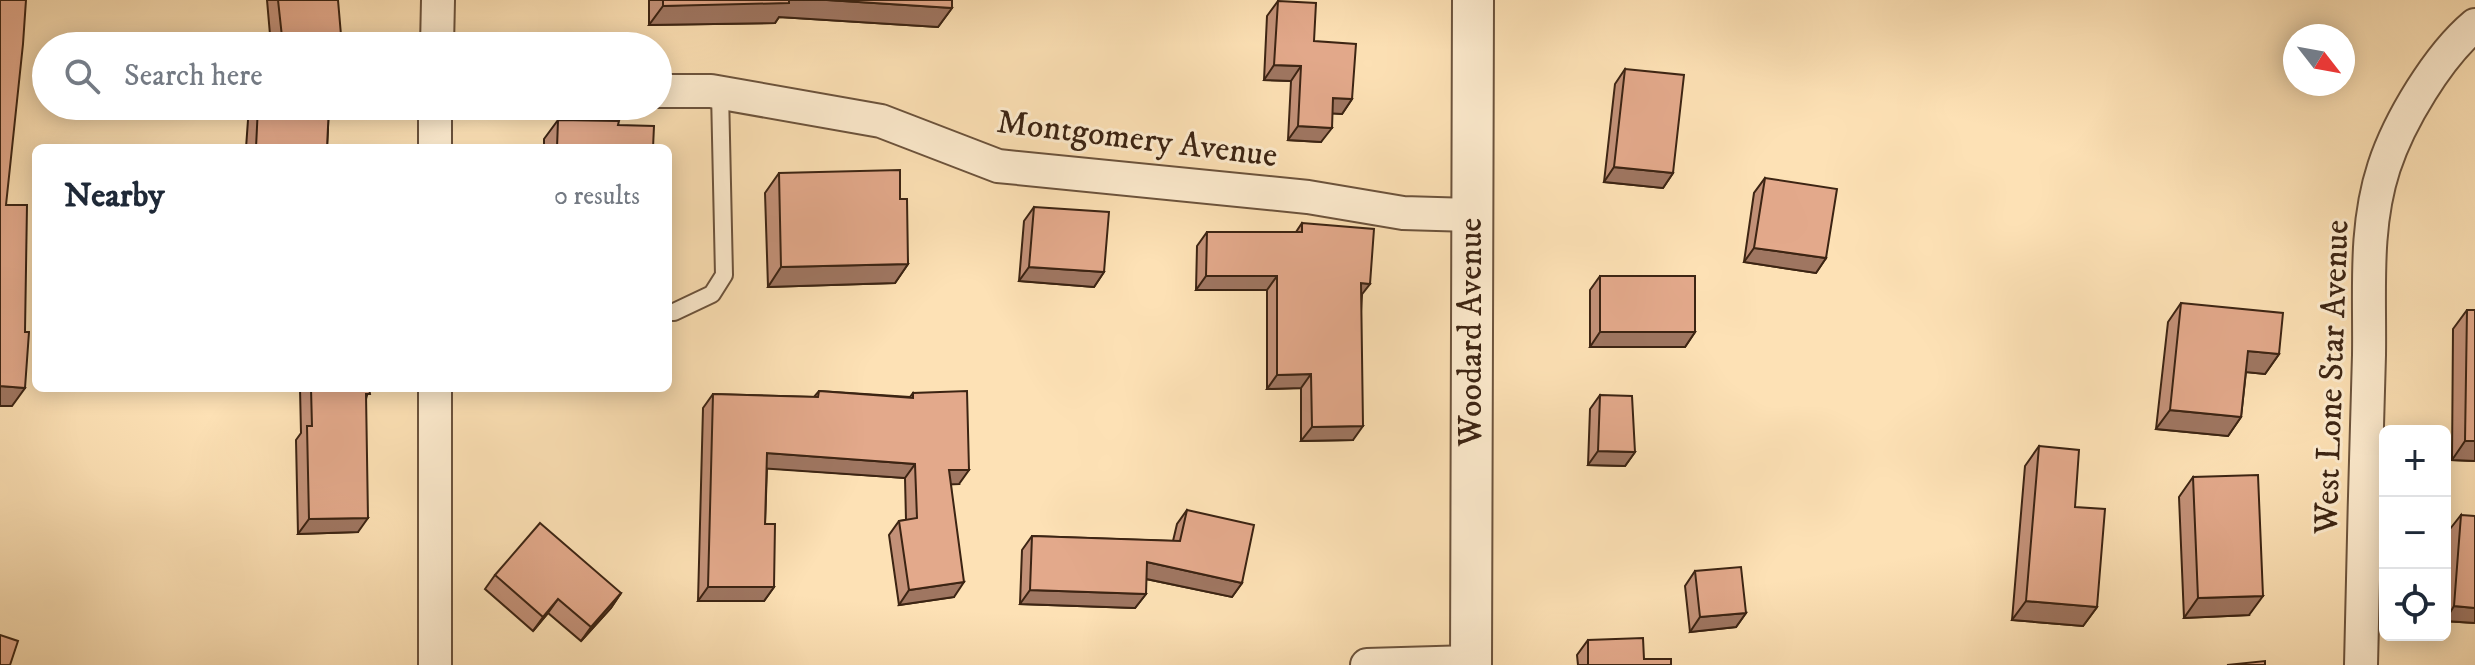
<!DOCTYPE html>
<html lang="en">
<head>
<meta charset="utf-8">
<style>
  body { margin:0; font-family:"IM FELL DW Pica",serif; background:#f6f6f7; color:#1f2937 }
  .controls { position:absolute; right:24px; bottom:24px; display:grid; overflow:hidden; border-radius:12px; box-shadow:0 4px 20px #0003 }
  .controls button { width:72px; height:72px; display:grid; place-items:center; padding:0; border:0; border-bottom:2px solid #e0e1e3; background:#fff; color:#1f2937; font:40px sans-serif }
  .compass { position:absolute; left:2283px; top:24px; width:72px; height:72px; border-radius:50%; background:#fff; box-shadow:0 4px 20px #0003; rotate:121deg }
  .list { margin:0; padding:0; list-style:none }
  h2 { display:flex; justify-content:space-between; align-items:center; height:104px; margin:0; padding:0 32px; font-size:34px }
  h2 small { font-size:26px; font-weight:400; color:#747a83 }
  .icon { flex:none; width:44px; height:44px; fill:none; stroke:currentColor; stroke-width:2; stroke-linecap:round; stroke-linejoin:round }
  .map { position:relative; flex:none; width:2475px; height:665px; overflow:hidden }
  .search { position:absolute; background:#fff; box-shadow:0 4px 20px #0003; left:32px; top:32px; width:640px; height:88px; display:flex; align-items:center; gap:20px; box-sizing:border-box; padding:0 28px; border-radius:44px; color:#747a83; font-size:30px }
  .panel { position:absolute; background:#fff; box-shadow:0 4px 20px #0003; left:32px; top:144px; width:640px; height:248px; border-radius:12px }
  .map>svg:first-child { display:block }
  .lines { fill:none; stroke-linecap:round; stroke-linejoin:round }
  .service-casing { stroke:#6c533c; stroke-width:20 }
  .minor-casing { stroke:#6c533c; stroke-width:36 }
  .tertiary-casing { stroke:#6c533c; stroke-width:44 }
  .service { stroke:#feeccf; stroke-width:16 }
  .minor { stroke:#feeccf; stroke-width:32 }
  .tertiary { stroke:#feeccf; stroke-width:40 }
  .wall { fill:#c39178; stroke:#3c2413; stroke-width:2 }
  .shaded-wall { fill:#9f7661; stroke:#3c2413; stroke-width:2 }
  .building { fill:#e3a98b; stroke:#3c2413; stroke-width:2 }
  .labels { text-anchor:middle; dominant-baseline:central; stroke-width:6; stroke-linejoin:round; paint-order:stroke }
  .street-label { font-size:34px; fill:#3c2413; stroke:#feeccf }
</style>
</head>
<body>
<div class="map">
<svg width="2475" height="665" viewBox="0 0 2475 665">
  <rect width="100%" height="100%" fill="#fde1b5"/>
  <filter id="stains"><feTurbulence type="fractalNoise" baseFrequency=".0025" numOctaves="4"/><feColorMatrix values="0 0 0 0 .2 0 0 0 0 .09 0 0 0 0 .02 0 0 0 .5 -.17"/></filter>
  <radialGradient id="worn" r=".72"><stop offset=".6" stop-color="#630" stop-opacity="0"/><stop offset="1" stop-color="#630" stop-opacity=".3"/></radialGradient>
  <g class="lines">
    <g class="service-casing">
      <path id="service" d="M668 312H674L712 294 724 275 720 92"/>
    </g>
    <g class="minor-casing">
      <g id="minor">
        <path d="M437 46 438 0"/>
        <path d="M658 91H711L881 121 998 166 1308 197 1403 213 1471 215"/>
        <path d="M435 148V106"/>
        <path d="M435 665V388"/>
        <path d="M1367 665 1471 662"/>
        <path d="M2361 665C2363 562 2366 458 2369 355 2370 292 2364 228 2384 167 2399 121 2438 56 2475 25"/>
      </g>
    </g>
    <g class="tertiary-casing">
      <path id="tertiary" d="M1471 665 1473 0"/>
    </g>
    <use href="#service" class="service"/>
    <use href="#minor" class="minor"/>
    <use href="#tertiary" class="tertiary"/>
  </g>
  <g class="wall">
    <path d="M267 0H338L334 46H271Z"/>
    <path d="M649 0H952V8L938 27 779 17 775 23 649 25Z"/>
    <path d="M1278 1 1352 99 1342 114 1332 113 1321 142 1288 140 1291 81 1264 80 1267 16Z"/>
    <path d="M1625 69 1673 173 1663 188 1604 182 1615 84Z"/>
    <path d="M249 106H329L327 148H246Z"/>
    <path d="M558 120 618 125 653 148H544V139Z"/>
    <path d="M779 173 900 199 908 264 895 283 768 287 765 193Z"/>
    <path d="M1765 178 1826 258 1816 273 1744 262 1754 193Z"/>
    <path d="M1034 207 1104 272 1094 287 1019 281 1024 221Z"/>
    <path d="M1302 223 1362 295 1353 440 1301 441V388L1267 389V290H1196L1197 246 1207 232H1296Z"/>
    <path d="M1600 276 1695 332 1685 347H1590V290Z"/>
    <path d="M2181 303 2279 354 2265 374 2246 372 2241 417 2228 436 2156 429 2168 322Z"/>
    <path d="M2467 310H2475V461L2452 460 2453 329Z"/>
    <path d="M300 388H369L366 399 358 532 298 534 296 440 301 433Z"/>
    <path d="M819 391 910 397 913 393 959 484H951L954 597 899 605 889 535 899 521 906 520 905 478 767 468 765 524 774 587 764 601H698L703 408 713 394 814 397Z"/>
    <path d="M1600 395 1635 452 1625 466 1588 465 1590 409Z"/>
    <path d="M2039 446 2075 507 2097 607 2083 626 2012 620 2025 466Z"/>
    <path d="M2193 477 2249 615 2184 618 2179 497Z"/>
    <path d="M1187 510 1242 583 1232 597 1146 579V594L1135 608 1020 604 1022 550 1032 536 1173 541 1177 524Z"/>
    <path d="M2461 515 2475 623 2445 621 2450 529Z"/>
    <path d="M1695 571 1746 613 1736 627 1690 632 1685 586Z"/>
    <path d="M495 575 621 593 611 608 581 641 548 613 533 631 485 589Z"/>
    <path d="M1588 640 1644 659 1671 665H1578L1577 655Z"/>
  </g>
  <g class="shaded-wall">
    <path d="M787 0H827L952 8 938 27 779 17 775 23 649 25 663 6Z"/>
    <path d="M334 35H341L333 46Z"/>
    <path d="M1274 65 1301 66 1291 81 1264 80Z"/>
    <path d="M1333 98 1352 99 1342 114 1323 113Z"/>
    <path d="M1298 126 1332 128 1321 142 1288 140Z"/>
    <path d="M1614 167 1673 173 1663 188 1604 182Z"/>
    <path d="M1754 248 1826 258 1816 273 1744 262Z"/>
    <path d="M908 264 895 283 768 287 781 267Z"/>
    <path d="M1029 267 1104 272 1094 287 1019 281Z"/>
    <path d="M1206 276H1277L1267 290H1196Z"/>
    <path d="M1361 283 1370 284 1359 298Z"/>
    <path d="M1600 332H1695L1685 347H1590Z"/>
    <path d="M2248 351 2279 354 2265 374 2235 371Z"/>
    <path d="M1311 374 1301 388 1267 389 1277 375Z"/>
    <path d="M0 386 25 388 12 406H0Z"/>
    <path d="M2170 410 2241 417 2228 436 2156 429Z"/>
    <path d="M1363 426 1353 440 1301 441 1312 427Z"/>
    <path d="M2465 441H2475V461L2452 460Z"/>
    <path d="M1598 451 1635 452 1625 466 1588 465Z"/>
    <path d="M767 453 915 464 905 478 757 468Z"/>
    <path d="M949 470H969L959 484 939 485Z"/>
    <path d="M368 518 358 532 298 534 309 519Z"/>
    <path d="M1147 562 1242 583 1232 597 1137 577Z"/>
    <path d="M964 582 954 597 899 605 909 590Z"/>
    <path d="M708 587H774L764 601H698Z"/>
    <path d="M1030 590 1146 594 1135 608 1020 604Z"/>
    <path d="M621 593 611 608 581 641 591 627Z"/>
    <path d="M2263 596 2249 615 2184 618 2198 598Z"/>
    <path d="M558 599 548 613 533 631 543 617Z"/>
    <path d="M2026 601 2097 607 2083 626 2012 620Z"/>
    <path d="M2454 606 2475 608V623L2445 621Z"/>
    <path d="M1746 613 1736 627 1690 632 1700 617Z"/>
  </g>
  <g class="building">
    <path d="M0 0H26L23 44 6 205H27L25 332H29L25 388 0 386Z"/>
    <path d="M278 0H338L341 35H334V46H283Z"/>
    <path d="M663 0H789V3L663 6Z"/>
    <path d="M827 0H952V8Z"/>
    <path d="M1278 1 1316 3 1314 41 1356 44 1352 99 1333 98 1332 128 1298 126 1301 66 1274 65Z"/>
    <path d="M1625 69 1684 75 1673 173 1614 167Z"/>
    <path d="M258 106H329L327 148H256Z"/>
    <path d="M558 120 619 121 618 125 654 126 653 148H557Z"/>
    <path d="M900 170V199H907L908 264 781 267 779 173Z"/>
    <path d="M1765 178 1837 189 1826 258 1754 248Z"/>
    <path d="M1034 207 1109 212 1104 272 1029 267Z"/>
    <path d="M1302 223 1374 229 1370 284 1361 283 1363 426 1312 427 1311 374 1277 375V276H1206L1207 232H1302Z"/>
    <rect x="1600" y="276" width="95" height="56"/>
    <path d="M2181 303 2283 313 2279 354 2248 351 2241 417 2170 410Z"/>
    <path d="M2467 310H2475V441H2465Z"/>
    <path d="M311 388H369L370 394H366L368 518 309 519 307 426H312Z"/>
    <path d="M819 391 913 398V393L967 391 969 470H949L964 582 909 590 899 521 917 518 915 464 767 453 765 524H775L774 587H708L713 394 818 397Z"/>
    <path d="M1600 395 1632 396 1635 452 1598 451Z"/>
    <path d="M2039 446 2079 450 2075 507 2105 509 2097 607 2026 601Z"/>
    <path d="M2258 475 2263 596 2198 598 2193 477Z"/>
    <path d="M1187 510 1254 525 1242 583 1147 562 1146 594 1030 590 1032 536 1180 541Z"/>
    <path d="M2461 515 2475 516V608L2454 606Z"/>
    <path d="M540 523 621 593 591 627 558 599 543 617 495 575Z"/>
    <path d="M1741 567 1746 613 1700 617 1695 571Z"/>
    <path d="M0 635 18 641 10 665H0Z"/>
    <path d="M1643 638 1644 659H1671V665H1588V640Z"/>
    <path d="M2265 661V665H2227Z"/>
  </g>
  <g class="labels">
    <g class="street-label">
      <text transform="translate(1137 139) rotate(7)">Montgomery Avenue</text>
      <text transform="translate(1471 332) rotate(-90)">Woodard Avenue</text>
      <text transform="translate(2332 377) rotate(-88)">West Lone Star Avenue</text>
    </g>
  </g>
  <rect width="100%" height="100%" filter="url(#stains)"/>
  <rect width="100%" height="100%" fill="url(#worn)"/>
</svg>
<div class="controls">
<button>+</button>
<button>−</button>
<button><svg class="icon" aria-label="locate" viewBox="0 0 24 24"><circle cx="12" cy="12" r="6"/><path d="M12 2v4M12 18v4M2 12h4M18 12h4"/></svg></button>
</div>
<svg class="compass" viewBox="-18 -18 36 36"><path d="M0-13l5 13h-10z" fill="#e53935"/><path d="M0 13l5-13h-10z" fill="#747a83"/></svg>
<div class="search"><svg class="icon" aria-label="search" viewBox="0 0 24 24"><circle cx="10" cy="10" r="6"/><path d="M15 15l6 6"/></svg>Search here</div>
<section class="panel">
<h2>Nearby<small>0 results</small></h2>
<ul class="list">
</ul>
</section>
</div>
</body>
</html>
